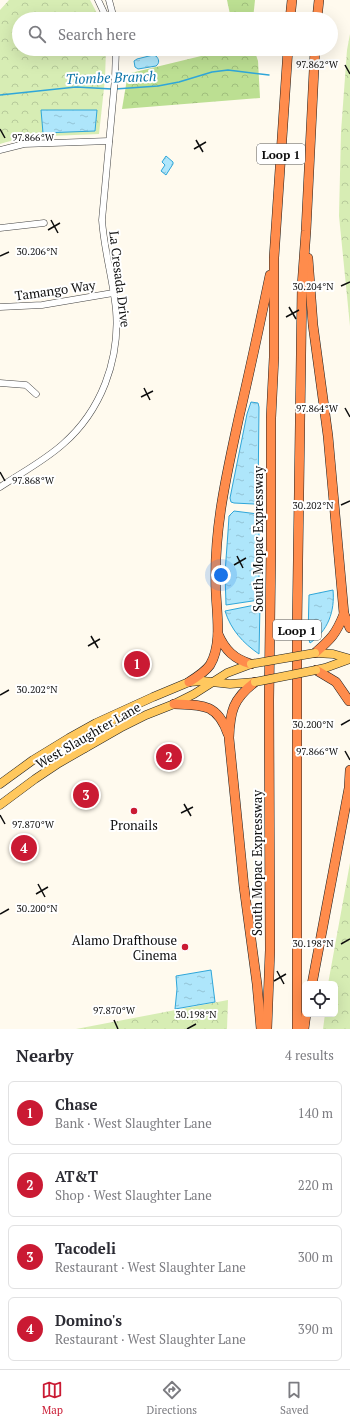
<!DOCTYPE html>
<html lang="en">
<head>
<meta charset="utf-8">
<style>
  body { margin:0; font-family:"PT Serif",serif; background:#f7f7f7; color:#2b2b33 }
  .controls { position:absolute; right:12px; bottom:12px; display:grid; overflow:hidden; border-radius:6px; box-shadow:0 4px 16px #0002 }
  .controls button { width:36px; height:36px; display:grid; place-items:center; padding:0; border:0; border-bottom:1px solid #e1e1e2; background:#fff; color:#2b2b33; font:20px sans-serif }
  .you { position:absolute; left:221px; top:575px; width:14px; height:14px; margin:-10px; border:3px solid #fff; border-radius:50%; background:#1a73e8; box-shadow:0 0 0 6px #1a73e833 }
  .badge { display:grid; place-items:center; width:26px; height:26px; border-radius:50%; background:#ca1a33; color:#fff; font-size:13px; font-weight:700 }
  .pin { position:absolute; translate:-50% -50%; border:2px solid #fff; box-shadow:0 1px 4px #0006 }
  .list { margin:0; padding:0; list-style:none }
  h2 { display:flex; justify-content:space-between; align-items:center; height:52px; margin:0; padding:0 16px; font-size:17px }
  h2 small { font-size:13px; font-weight:400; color:#7c7c81 }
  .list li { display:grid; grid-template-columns:26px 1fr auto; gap:12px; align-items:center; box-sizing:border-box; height:64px; margin:0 8px 8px; padding:0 8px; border:1px solid #e1e1e2; border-radius:6px }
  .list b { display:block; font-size:15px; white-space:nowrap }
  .list p { margin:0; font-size:13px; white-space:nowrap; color:#7c7c81 }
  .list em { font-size:13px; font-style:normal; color:#7c7c81 }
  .icon { flex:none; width:22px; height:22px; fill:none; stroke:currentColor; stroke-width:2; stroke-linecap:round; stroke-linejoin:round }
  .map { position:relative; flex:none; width:350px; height:1029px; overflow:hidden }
  .search { position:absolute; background:#fff; box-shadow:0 4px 16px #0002; left:12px; right:12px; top:12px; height:44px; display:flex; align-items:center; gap:10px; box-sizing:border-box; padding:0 14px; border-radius:22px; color:#7c7c81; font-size:15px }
  .sheet { height:340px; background:#fff }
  nav { display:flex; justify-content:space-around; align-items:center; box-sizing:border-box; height:56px; border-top:1px solid #e1e1e2; background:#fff; font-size:11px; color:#7c7c81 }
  nav a { display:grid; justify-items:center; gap:2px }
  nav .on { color:#ca1a33 }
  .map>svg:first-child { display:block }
  .forest { fill:url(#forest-crowns) }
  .park { fill:url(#park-crowns) }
  .water { fill:url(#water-ripples); stroke:#2fa6d9 }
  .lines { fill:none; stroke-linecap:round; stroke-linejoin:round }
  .stream { stroke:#2fa6d9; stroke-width:1.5 }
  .minor-casing { stroke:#414141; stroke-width:7 }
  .major-casing { stroke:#1f1f1f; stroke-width:9 }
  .highway-casing { stroke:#1f1f1f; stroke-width:10 }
  .minor { stroke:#fff; stroke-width:6 }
  .major { stroke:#ffc85e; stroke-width:8 }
  .highway { stroke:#ff8c4c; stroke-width:9 }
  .major-bridge-casing { stroke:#1f1f1f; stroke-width:9; stroke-linecap:butt }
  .major-bridge { stroke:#ffc85e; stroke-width:8 }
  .ticks { fill:none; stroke:#0e0e0e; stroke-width:1.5 }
  .poi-dot { fill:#ca1a33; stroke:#fff; stroke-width:1.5 }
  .labels { text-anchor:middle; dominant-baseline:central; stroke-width:4; stroke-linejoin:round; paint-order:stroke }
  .shield { fill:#fff; stroke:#565656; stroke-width:1 }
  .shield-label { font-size:12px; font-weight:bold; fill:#0e0e0e }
  .street-label { font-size:13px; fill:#0e0e0e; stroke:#fff }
  .poi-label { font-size:13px; fill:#0e0e0e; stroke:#fff }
  .water-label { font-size:14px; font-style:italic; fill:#0c75aa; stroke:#fff }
  .ticks-label { font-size:10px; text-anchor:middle; fill:#0e0e0e; stroke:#fff; stroke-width:4; stroke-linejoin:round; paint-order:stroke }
</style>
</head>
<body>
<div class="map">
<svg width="350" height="1029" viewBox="0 0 350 1029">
  <defs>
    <pattern id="forest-crowns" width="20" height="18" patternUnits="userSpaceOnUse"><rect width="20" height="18" fill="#bcdf92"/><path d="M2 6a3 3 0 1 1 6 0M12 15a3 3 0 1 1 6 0" fill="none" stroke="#a0be7d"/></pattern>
    <pattern id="park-crowns" width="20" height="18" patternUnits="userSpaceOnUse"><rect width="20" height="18" fill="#d7edb4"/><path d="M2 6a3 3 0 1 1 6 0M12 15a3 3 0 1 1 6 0" fill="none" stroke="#b7ca9a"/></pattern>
    <pattern id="water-ripples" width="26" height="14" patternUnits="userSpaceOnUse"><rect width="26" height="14" fill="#aee6fb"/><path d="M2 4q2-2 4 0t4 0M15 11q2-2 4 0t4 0" fill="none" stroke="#94c4d6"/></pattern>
  </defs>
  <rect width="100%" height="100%" fill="#fffaee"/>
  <g class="forest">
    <path d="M227 0H255L253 19H231Z"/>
    <path d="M230 49H254L258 61 260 98 122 109 127 79 131 73Z"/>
  </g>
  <g class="park">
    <path d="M9 0H90L100 19H19V49H106L105 79 99 134C67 136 31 134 0 144V10Z"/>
    <path d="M350 34V326L339 216 341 132 347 50Z"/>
    <path d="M350 863V1029H323L325 1014H335V984H328Z"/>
    <path d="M228 1000 227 1029H76Z"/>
  </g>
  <g class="water">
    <path d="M153 55 156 56C159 59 160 63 156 66L138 69 135 67 134 61 137 59Z"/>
    <path d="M41 110H97L95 131 43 133Z"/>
    <path d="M166 156 173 162V164L166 175 161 171 165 165 162 162Z"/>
    <path d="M251 402 258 403 259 407 258 499 257 503 254 504 234 503 231 502 230 498 247 414Z"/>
    <path d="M234 511 258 514 259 516V600L226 605 225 573 228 532 229 516Z"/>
    <path d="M333 590C335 611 328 631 310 643L308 637 309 595Z"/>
    <path d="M260 604 259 654C243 643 231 630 225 611Z"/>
    <path d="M211 970 215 1002 175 1009 177 989 176 976Z"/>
  </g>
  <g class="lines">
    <g class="stream">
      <path d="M115 89 158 86 179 82 212 72 228 70 269 75"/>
      <path d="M0 95 76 87 112 89"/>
    </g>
    <g class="minor-casing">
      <g id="minor">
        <path d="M98 0 107 19"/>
        <path d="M109 0 114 19"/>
        <path d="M0 150 24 144 109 141"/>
        <path d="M0 228 44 223"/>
        <path d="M0 307 42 305 113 293"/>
        <path d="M0 383 26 385 36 394"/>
        <path d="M0 487C21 473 44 461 63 444 101 411 120 360 116 310 113 280 104 250 102 220L115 78 116 49"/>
      </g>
    </g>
    <g class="major-casing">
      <g id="major">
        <path d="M315 653 333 654 350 659"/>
        <path d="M316 670 325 668 350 659"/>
        <path d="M85 748 84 743 86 736 112 721"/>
        <path d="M70 752 78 744 76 735"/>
        <path d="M0 784 33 760 69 738 96 723 153 697 189 682 203 681 230 684 255 682"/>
        <path d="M0 805 35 779 59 763 120 728 146 715 174 704 194 694 227 673 251 664"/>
      </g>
    </g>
    <g class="highway-casing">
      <g id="highway">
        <path d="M290 19 292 0"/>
        <path d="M317 19 319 0"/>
        <path d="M308 258 313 325 328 436 344 614 350 628"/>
        <path d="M218 634C225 650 234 659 251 664"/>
        <path d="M315 653C331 639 336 634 344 614"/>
        <path d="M316 670 336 682 349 701"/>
        <path d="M189 682C197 677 205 672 210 665 222 645 217 616 216 593 213 532 226 477 239 417 250 370 260 323 270 275"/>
        <path d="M255 682C233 699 230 711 229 738L244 887 257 984 261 1029"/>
        <path d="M174 704C202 705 217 703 228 734"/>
        <path d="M312 984 349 788 350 770"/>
        <path d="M267 1029 270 950 269 700 271 548V418L274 357V258L288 49"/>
        <path d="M297 1029V629L302 286 306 231 315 49"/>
        <path d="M304 1029 306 1014"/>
      </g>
    </g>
    <use href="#minor" class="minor"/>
    <use href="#major" class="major"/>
    <use href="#highway" class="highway"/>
    <g class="major-bridge-casing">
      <g id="major-bridge">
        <path d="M251 664 315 653"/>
        <path d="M255 682 316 670"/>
      </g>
    </g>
    <use href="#major-bridge" class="major-bridge"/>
  </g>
  <path class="ticks" d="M345 65 350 74M0 129 5 138M196 140 203 152M194 149 206 142M51 220 58 233M48 230 60 223M0 256 9 252M341 286 350 282M289 307 296 319M286 317 299 310M144 388 150 400M141 397 153 391M345 408 350 417M0 472 5 481M341 505 350 501M237 556 243 568M234 565 246 558M91 636 98 648M88 646 100 639M0 695 9 690M341 725 350 720M345 751 350 760M184 804 191 816M181 813 193 807M0 815 5 824M38 884 45 897M36 894 48 887M0 914 9 909M341 944 350 939M277 971 284 984M274 981 286 974M114 1020 118 1029M187 1029 196 1024"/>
  <g class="poi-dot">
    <circle cx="134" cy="811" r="4"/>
    <circle cx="185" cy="947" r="4"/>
  </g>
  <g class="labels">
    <g class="shield">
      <rect x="257" y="144" width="48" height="20" rx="3"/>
      <rect x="273" y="620" width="48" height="20" rx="3"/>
    </g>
    <g class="shield-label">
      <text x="281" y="154">Loop 1</text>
      <text x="297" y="630">Loop 1</text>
    </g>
    <g class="street-label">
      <text transform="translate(120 279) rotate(83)">La Cresada Drive</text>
      <text transform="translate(55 290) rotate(-8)">Tamango Way</text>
      <text transform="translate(258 539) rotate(-90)">South Mopac Expressway</text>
      <text transform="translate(88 735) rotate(-30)">West Slaughter Lane</text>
      <text transform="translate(257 863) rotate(-90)">South Mopac Expressway</text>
    </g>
    <g class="poi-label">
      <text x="134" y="825">Pronails</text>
      <text x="177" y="940" text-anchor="end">Alamo Drafthouse<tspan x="177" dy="15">Cinema</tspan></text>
    </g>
    <g class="water-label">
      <text transform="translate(111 77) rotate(-2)">Tiombe Branch</text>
    </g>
  </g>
  <g class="ticks-label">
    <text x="317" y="68">97.862°W</text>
    <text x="33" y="141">97.866°W</text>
    <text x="37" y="255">30.206°N</text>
    <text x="313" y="290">30.204°N</text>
    <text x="317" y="412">97.864°W</text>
    <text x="33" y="484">97.868°W</text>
    <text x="313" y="509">30.202°N</text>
    <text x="37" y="693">30.202°N</text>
    <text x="313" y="728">30.200°N</text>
    <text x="317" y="755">97.866°W</text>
    <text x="33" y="828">97.870°W</text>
    <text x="37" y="912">30.200°N</text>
    <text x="313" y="947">30.198°N</text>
    <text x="114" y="1014">97.870°W</text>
    <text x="196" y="1018">30.198°N</text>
  </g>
</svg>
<div class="controls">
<button><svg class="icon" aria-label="locate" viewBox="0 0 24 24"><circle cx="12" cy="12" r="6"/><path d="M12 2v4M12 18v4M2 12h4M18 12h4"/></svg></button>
</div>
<div class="you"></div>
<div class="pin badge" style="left:137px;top:664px">1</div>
<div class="pin badge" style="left:169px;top:757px">2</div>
<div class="pin badge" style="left:86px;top:795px">3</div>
<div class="pin badge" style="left:24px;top:848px">4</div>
<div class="search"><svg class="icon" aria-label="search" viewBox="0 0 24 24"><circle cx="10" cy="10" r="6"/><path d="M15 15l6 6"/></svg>Search here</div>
</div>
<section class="sheet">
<h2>Nearby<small>4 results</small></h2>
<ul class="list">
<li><span class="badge">1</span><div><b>Chase</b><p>Bank · West Slaughter Lane</p></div><em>140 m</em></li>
<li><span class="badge">2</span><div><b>AT&amp;T</b><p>Shop · West Slaughter Lane</p></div><em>220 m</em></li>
<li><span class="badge">3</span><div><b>Tacodeli</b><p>Restaurant · West Slaughter Lane</p></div><em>300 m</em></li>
<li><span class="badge">4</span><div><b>Domino's</b><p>Restaurant · West Slaughter Lane</p></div><em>390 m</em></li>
</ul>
</section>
<nav>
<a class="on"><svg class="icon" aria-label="map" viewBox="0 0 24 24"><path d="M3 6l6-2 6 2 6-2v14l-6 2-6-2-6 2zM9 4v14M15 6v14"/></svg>Map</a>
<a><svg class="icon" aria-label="directions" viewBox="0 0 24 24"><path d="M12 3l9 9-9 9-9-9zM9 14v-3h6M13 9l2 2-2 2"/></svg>Directions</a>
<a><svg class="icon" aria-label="saved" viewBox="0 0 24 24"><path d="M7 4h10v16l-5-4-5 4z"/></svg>Saved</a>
</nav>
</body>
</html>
